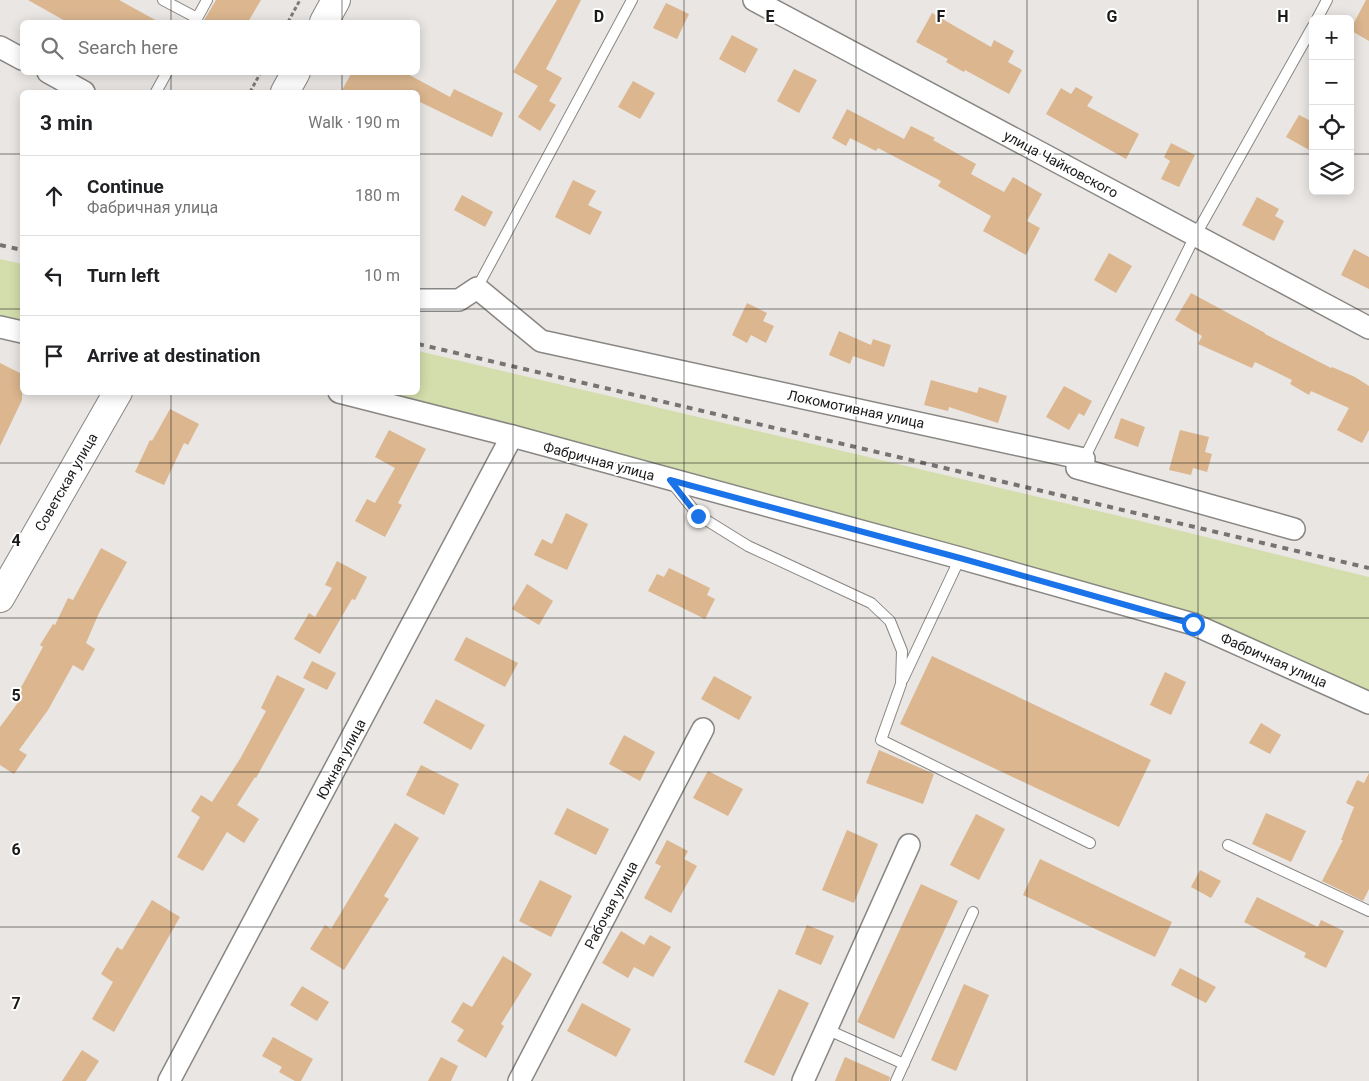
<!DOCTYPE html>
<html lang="en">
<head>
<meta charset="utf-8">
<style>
  body { margin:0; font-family:Roboto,sans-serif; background:#f6f6f6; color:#202124 }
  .controls { position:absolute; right:15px; top:15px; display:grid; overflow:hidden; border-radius:8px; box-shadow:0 2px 12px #0003 }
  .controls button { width:45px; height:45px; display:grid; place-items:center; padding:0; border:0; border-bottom:1px solid #e0e0e0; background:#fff; color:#202124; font:25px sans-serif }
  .stop { position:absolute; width:15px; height:15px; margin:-11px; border:4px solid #1a73e8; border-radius:50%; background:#fff }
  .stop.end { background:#1a73e8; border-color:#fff; box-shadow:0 1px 5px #0008 }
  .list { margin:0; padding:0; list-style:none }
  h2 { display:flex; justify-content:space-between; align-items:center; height:65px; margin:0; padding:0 20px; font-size:21px }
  h2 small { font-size:16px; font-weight:400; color:#757577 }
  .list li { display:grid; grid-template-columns:32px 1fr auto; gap:15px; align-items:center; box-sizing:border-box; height:80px; padding:0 20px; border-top:1px solid #e0e0e0 }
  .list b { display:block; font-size:19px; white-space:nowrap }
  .list p { margin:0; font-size:16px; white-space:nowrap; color:#757577 }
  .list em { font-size:16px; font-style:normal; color:#757577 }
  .icon { flex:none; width:28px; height:28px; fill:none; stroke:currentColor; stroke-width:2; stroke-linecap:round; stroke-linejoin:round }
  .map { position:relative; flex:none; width:1369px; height:1081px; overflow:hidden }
  .search { position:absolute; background:#fff; box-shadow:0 2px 12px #0003; left:20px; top:20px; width:400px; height:55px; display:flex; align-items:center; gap:12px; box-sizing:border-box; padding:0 18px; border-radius:8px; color:#757577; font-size:19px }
  .panel { position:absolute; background:#fff; box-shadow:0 2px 12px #0003; left:20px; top:90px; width:400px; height:305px; border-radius:8px }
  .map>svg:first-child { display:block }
  .green { fill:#d3deac }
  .building { fill:#dbb68f }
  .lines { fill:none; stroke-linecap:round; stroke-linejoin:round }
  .lane-casing { stroke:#898784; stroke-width:12 }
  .street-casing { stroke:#898784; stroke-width:24 }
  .secondary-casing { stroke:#898784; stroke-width:30 }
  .path { stroke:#7d7b7a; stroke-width:3; stroke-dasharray:4 2.5; stroke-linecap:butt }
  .lane { stroke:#fff; stroke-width:10 }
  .street { stroke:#fff; stroke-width:21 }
  .secondary { stroke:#fff; stroke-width:28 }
  .rail { stroke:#767472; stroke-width:4; stroke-dasharray:6 6; stroke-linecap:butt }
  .route { stroke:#1a73e8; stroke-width:6 }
  .grid { fill:none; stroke:#1b1a19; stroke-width:1; stroke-opacity:0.55 }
  .labels { text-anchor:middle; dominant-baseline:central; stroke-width:4; stroke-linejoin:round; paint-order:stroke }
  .street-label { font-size:14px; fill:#1b1a19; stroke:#fff }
  .grid-label { font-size:16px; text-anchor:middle; font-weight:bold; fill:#1b1a19; stroke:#fff; stroke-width:4; stroke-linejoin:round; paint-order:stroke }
</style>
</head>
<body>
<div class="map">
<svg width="1369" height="1081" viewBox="0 0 1369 1081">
  <rect width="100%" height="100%" fill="#e9e6e3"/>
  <g class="green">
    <path d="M0 259 22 264V322L0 316Z"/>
    <path d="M418 351 1128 518 1369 577V693L1195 617 744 490 384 393 418 392Z"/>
  </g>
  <g class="building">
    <path d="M28 0H119L159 22H67Z"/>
    <path d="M216 0H261L248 22H203Z"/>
    <path d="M557 0H581L546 69 562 78 549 101 556 105 540 131 518 117 538 86 513 72Z"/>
    <path d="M1366 0H1369V41L1350 30Z"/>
    <path d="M666 3 689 14 677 39 653 28Z"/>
    <path d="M932 13 991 47 994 40 1014 51 1008 62 1022 70 1009 94 965 70 964 72 946 62 948 59 916 42Z"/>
    <path d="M732 35 758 49 745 73 719 59Z"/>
    <path d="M794 69 817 80 799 113 777 101Z"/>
    <path d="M352 72H404L450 97 454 89 503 113 492 137 418 101V92H341Z"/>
    <path d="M633 81 655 93 640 119 618 107Z"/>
    <path d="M1076 87 1093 97 1087 106 1139 134 1126 159 1046 114 1061 88 1071 94Z"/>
    <path d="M847 109 904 139 911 126 935 138 933 140 976 164 971 174 1004 192 1013 177 1042 194 1027 221 1040 228 1026 255 983 231 991 216 938 186 941 181 878 148 876 151 850 138 846 146 832 138Z"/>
    <path d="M1299 115 1313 122V152L1286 137Z"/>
    <path d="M1171 143 1195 155 1179 187 1161 179 1170 161 1164 157Z"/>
    <path d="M573 180 596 191 588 205 602 212 590 235 555 217Z"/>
    <path d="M462 195 493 212 485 227 454 210Z"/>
    <path d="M1257 197 1279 209 1275 216 1284 221 1274 241 1242 225Z"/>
    <path d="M1354 249 1369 257V289L1341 275Z"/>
    <path d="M1109 253 1132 266 1116 293 1094 280Z"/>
    <path d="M1191 293 1265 333V334L1331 368 1332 367 1355 377 1369 386V430L1362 443 1337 430 1349 408 1311 391 1309 395 1290 384 1292 380 1255 362 1252 368 1198 344 1202 336 1175 320Z"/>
    <path d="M747 303 767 313 763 321 774 326 766 343 751 335 747 343 732 335Z"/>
    <path d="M839 331 871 345 873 339 891 345 884 367 853 356 850 364 829 355Z"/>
    <path d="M0 363 22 374V400L0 446Z"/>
    <path d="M931 380 977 393 979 387 1007 396 998 423 949 407 948 411 924 405Z"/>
    <path d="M1064 386 1092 401 1084 416 1079 413 1069 430 1046 417Z"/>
    <path d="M170 409 199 424 188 445 184 443 164 485 135 472 150 440 152 441Z"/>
    <path d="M1121 418 1145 427 1138 447 1114 438Z"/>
    <path d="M389 430 426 449 398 503 402 505 385 537 355 521 367 499 375 503 395 468 375 457Z"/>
    <path d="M1180 430 1209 437 1205 452 1212 454 1207 472 1193 468 1191 475 1169 470Z"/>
    <path d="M566 513 588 524 567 570 534 555 542 539 552 544Z"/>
    <path d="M101 548 127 562 99 613 86 643 95 649 83 671 73 665 48 710 19 750 27 755 14 774 0 765V727L23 696 18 693 43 647 40 645 53 624 55 625 68 598 73 600Z"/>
    <path d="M337 561 367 577 355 600 352 599 320 654 294 639 309 613 315 617 332 588 325 585Z"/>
    <path d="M669 568 710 588 707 595 715 599 705 619 648 591 657 574 664 577Z"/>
    <path d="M527 584 553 601 539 625 512 609Z"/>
    <path d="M466 637 518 663 505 687 454 660Z"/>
    <path d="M932 656 1151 760 1119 827 900 724Z"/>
    <path d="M312 661 336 673 327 690 303 678Z"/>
    <path d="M1165 672 1186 682 1171 715 1150 705Z"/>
    <path d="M277 675 305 689 256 778 255 777 237 805 259 819 244 843 227 832 203 871 177 857 200 817 191 811 201 795 212 802 240 759 266 711 261 708Z"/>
    <path d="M714 676 752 697 739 720 701 699Z"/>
    <path d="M436 699 485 725 471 750 423 723Z"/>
    <path d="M1261 723 1281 735 1270 754 1249 743Z"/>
    <path d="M624 735 655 752 640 781 609 764Z"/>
    <path d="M879 750 934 774 923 804 866 783Z"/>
    <path d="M421 765 459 784 444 815 406 795Z"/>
    <path d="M708 771 743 789 728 816 693 798Z"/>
    <path d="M1369 773V889L1363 901 1322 881 1343 840H1341L1354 807 1346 803 1357 780 1364 783Z"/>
    <path d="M567 808 609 829 596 855 554 834Z"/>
    <path d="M1266 813 1306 831 1291 862 1252 844Z"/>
    <path d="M976 814 1005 829 979 880 950 865Z"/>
    <path d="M395 823 419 838 384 896 389 899 344 970 310 949 325 925 331 929Z"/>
    <path d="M847 830 878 844 854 903 822 890Z"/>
    <path d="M667 840 688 851 684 859 697 866 671 913 644 898 661 866 655 863Z"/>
    <path d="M1040 859 1172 922 1155 957 1023 895Z"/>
    <path d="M1200 870 1221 881 1211 898 1191 887Z"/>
    <path d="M540 880 572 896 551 937 519 921Z"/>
    <path d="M921 884 958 901 894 1039 857 1022Z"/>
    <path d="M1257 897 1318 927 1321 920 1344 931 1326 968 1304 957 1306 953 1244 922Z"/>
    <path d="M152 900 180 917 114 1032 92 1019 113 982 101 974 117 947 122 950Z"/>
    <path d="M807 925 834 936 821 965 795 954Z"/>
    <path d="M621 931 644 945 650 935 671 947 653 977 634 967 628 978 602 963Z"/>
    <path d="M503 956 532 974 501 1024 504 1026 486 1058 457 1041 464 1030 451 1022 463 1002 472 1007Z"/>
    <path d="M1180 968 1216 987 1206 1003 1171 985Z"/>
    <path d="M964 984 989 995 956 1071 931 1060Z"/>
    <path d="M302 986 329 1002 317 1021 290 1005Z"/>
    <path d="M779 989 809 1003 774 1076 744 1062Z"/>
    <path d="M582 1003 631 1029 616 1057 567 1031Z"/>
    <path d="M273 1037 313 1059 301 1081H295L279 1072 282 1067 262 1056Z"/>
    <path d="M82 1050 99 1061 86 1081H62Z"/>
    <path d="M441 1057 458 1066 451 1081H428Z"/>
    <path d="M845 1057 890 1077 889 1081H835Z"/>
  </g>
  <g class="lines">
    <g class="lane-casing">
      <g id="lane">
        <path d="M163 0 197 18"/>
        <path d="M1317 19 1327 0"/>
        <path d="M195 22 207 0"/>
        <path d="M156 92 167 72"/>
        <path d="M477 288 632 0"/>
        <path d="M1084 459 1195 236 1313 26"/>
        <path d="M672 483 698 515 748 546 871 603 890 621 902 651 901 684 881 740 1090 843"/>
        <path d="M903 679 960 558"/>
        <path d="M1228 845 1369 911"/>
        <path d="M826 1029 904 1064"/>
        <path d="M896 1081 973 912"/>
      </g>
    </g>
    <g class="street-casing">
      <g id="street">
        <path d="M754 0 1369 328"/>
        <path d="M0 47 22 59"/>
        <path d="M48 72 84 92"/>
        <path d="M418 300H459L477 288 541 341 1084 459 1077 468 1294 529"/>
        <path d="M0 327 22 332"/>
        <path d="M339 392 512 436 960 558 1193 624 1369 703"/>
        <path d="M169 1081 512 436"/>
        <path d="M519 1081 703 729"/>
        <path d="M803 1081 909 845"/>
      </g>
    </g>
    <g class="secondary-casing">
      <g id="secondary">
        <path d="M324 22 336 0"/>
        <path d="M285 92 296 72"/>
        <path d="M0 598 118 392"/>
      </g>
    </g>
    <g class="path">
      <path d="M288 22 300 0"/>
      <path d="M250 92 261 72"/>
    </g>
    <use href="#lane" class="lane"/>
    <use href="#street" class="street"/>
    <use href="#secondary" class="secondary"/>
    <g class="rail">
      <path d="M0 245 22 250"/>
      <path d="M418 344 1369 568"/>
    </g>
  </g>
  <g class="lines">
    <path class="route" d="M698 516 670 480 960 558 1193 624"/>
  </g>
  <path class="grid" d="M171 0V22M342 0V22M513 0V1081M684 0V1081M856 0V1081M1027 0V1081M1198 0V1081M171 72V92M342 72V92M0 154H22M418 154H1313M1350 154H1369M0 309H22M418 309H1369M171 392V1081M342 392V1081M0 463H1369M0 618H1369M0 772H1369M0 927H1369"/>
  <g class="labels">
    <g class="street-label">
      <text transform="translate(1061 164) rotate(28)">улица Чайковского</text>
      <text transform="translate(856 409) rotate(12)">Локомотивная улица</text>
      <text transform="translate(599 461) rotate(15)">Фабричная улица</text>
      <text transform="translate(66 482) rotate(-60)">Советская улица</text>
      <text transform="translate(1274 660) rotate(24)">Фабричная улица</text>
      <text transform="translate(341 759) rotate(-62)">Южная улица</text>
      <text transform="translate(611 905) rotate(-62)">Рабочая улица</text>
    </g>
  </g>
  <g class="grid-label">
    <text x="599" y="22">D</text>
    <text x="770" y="22">E</text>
    <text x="941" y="22">F</text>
    <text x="1112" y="22">G</text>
    <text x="1283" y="22">H</text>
    <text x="16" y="546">4</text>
    <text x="16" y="701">5</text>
    <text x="16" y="855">6</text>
    <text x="16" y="1009">7</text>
  </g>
</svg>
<div class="controls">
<button>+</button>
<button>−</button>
<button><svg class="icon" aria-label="locate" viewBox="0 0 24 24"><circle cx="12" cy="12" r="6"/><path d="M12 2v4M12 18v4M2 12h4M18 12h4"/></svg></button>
<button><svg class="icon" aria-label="layers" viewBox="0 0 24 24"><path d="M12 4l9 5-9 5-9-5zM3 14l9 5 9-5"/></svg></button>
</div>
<div class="stop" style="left:1193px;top:624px"></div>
<div class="stop end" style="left:698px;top:516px"></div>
<div class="search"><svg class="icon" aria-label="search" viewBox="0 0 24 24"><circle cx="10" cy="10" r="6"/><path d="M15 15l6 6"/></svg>Search here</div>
<section class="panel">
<h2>3 min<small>Walk · 190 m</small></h2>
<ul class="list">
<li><svg class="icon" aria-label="ahead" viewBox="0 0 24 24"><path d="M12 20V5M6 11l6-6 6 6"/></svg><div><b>Continue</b><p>Фабричная улица</p></div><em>180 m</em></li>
<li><svg class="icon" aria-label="left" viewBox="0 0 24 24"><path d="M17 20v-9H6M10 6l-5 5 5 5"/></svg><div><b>Turn left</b></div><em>10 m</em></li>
<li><svg class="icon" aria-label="arrive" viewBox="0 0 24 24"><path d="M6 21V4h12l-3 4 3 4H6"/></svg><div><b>Arrive at destination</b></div></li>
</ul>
</section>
</div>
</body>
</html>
